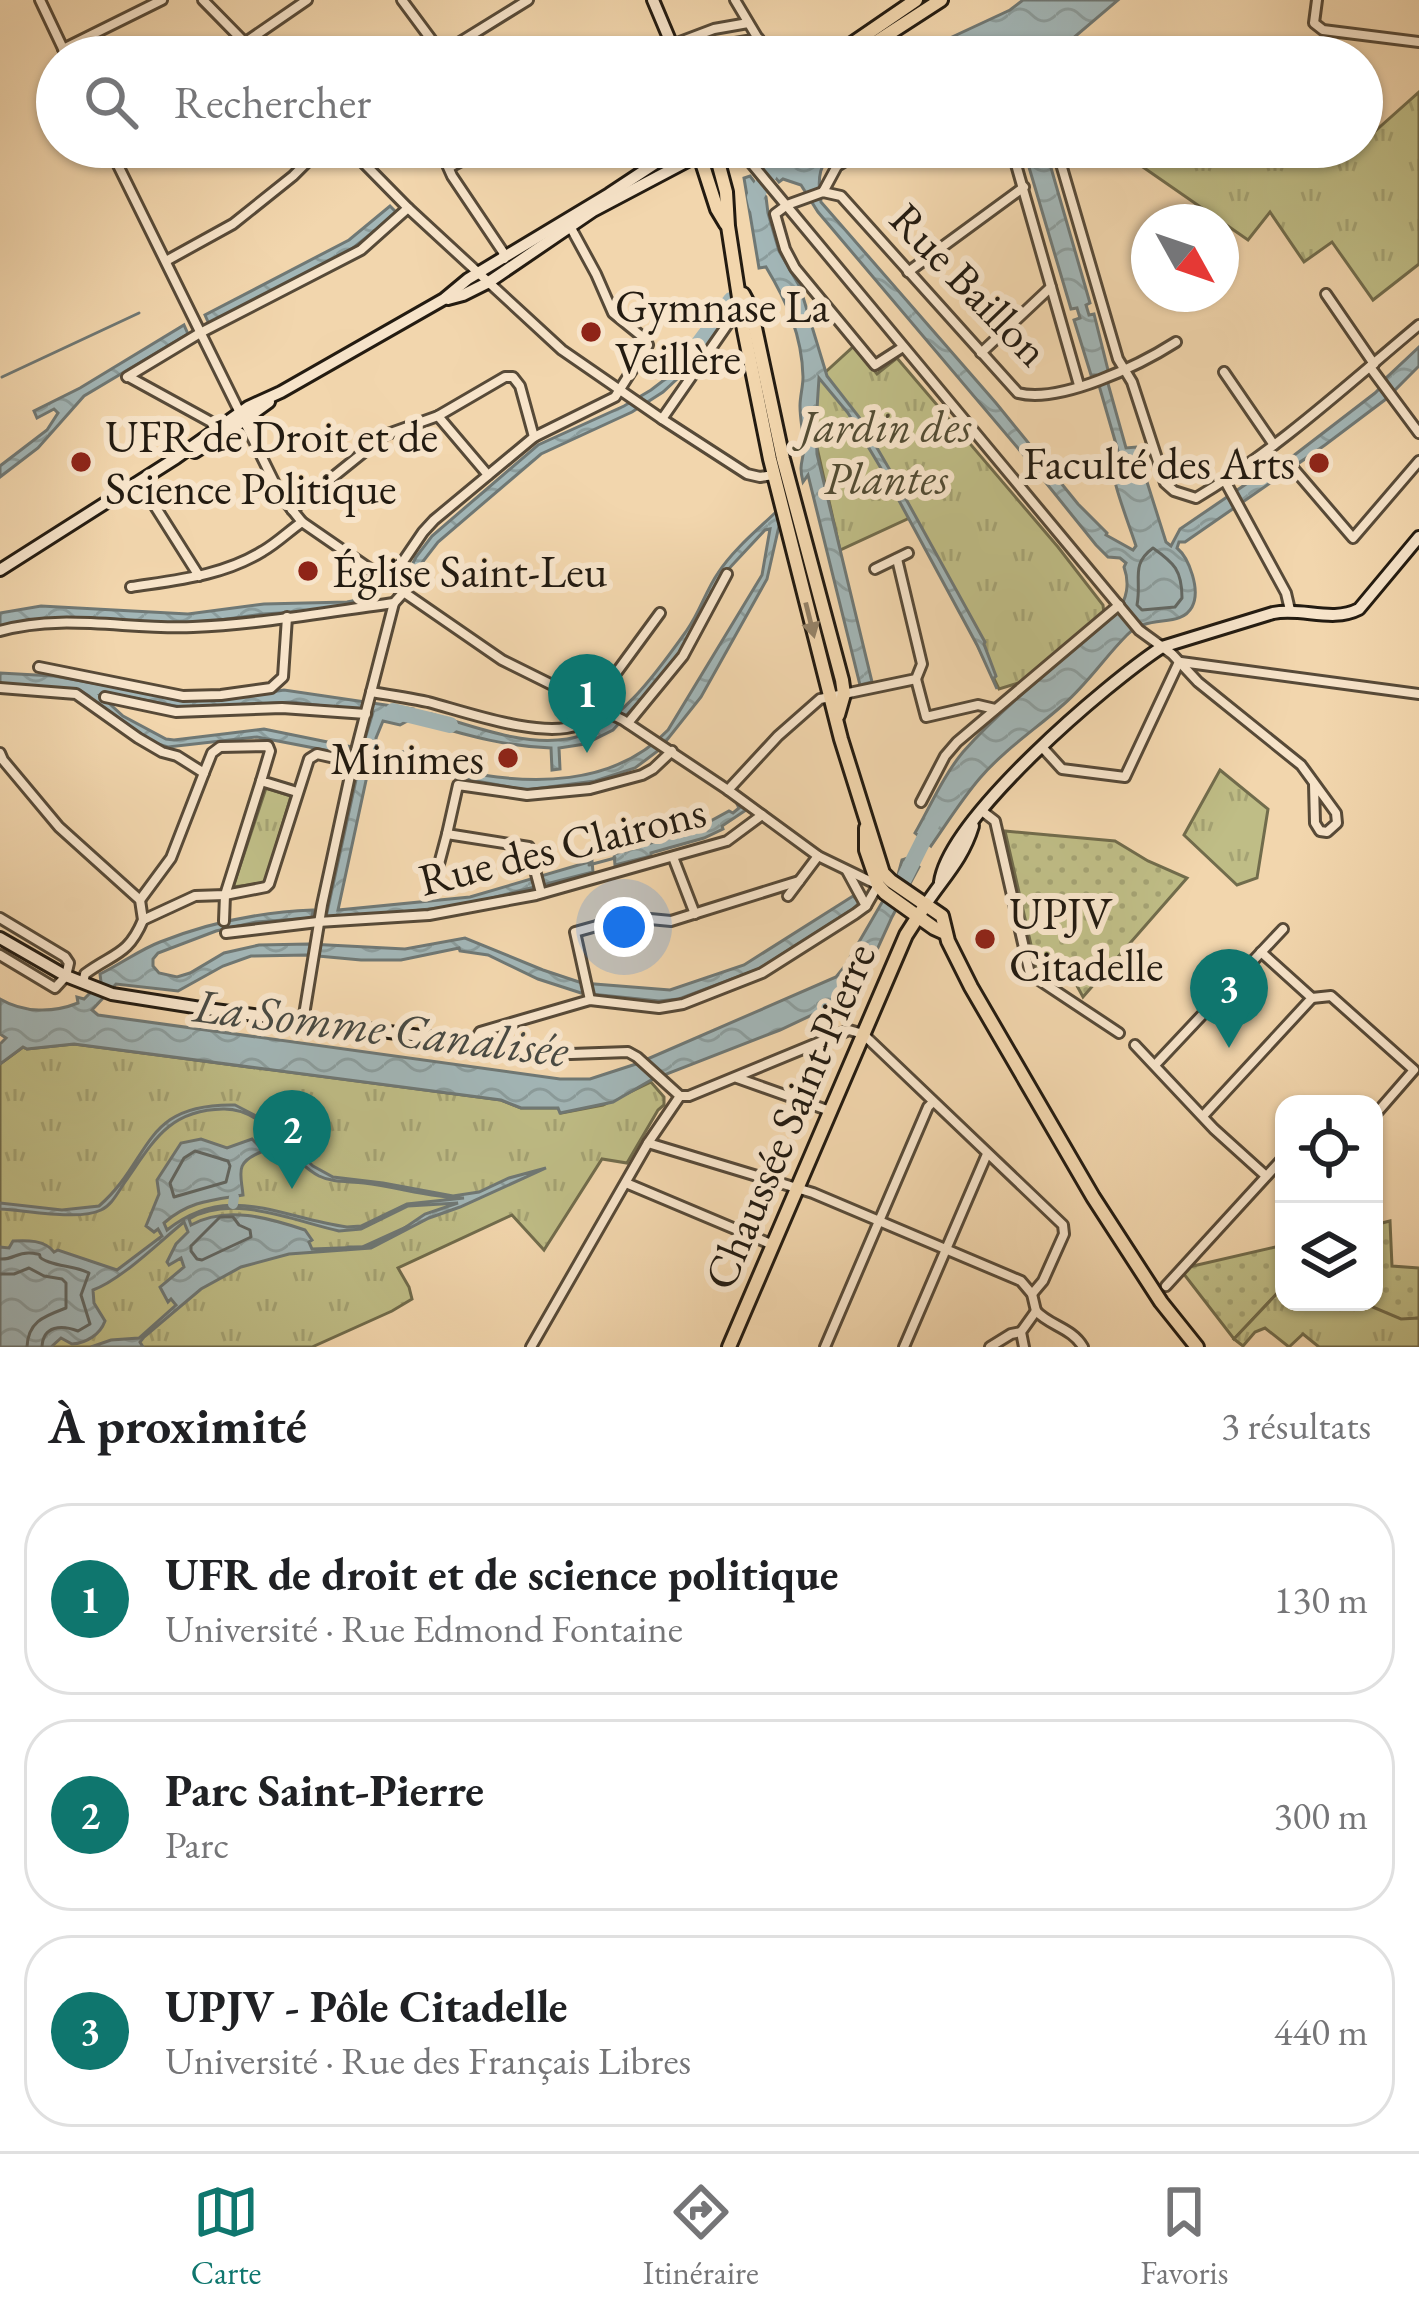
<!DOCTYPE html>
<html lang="fr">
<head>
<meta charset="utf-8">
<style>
  body { margin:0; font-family:"EB Garamond",serif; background:#f2f2f2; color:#202124 }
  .controls { position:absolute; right:36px; bottom:36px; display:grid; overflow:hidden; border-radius:24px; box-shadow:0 3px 9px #0004 }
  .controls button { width:108px; height:108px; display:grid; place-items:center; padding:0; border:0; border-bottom:3px solid #e0e0e0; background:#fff; color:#202124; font:60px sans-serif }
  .compass { position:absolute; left:1131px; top:204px; width:108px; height:108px; border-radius:50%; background:#fff; box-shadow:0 3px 9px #0004; rotate:130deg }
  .you { position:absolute; left:624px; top:927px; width:42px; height:42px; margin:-30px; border:9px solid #fff; border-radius:50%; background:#1a73e8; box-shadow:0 0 0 18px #1a73e833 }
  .badge { display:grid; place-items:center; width:78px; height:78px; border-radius:50%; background:#0f766e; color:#fff; font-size:39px; font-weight:700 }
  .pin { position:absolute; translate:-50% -99px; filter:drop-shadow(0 3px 6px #0008) }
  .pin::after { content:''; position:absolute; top:63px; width:42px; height:36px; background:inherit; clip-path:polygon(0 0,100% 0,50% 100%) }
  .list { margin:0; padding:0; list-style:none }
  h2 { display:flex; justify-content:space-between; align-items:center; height:156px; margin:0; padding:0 48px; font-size:51px }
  h2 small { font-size:39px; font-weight:400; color:#757577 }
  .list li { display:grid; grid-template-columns:78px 1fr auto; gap:36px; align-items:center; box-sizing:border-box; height:192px; margin:0 24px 24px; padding:0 24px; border:3px solid #e0e0e0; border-radius:48px }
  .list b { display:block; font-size:45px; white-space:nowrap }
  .list p { margin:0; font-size:39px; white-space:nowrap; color:#757577 }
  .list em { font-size:39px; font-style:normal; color:#757577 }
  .icon { flex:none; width:66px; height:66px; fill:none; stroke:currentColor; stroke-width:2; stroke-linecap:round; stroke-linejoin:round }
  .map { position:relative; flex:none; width:1419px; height:1347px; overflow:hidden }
  .search { position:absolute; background:#fff; box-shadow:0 3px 9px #0004; left:36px; right:36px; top:36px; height:132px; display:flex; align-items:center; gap:30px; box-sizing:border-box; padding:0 42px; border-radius:66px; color:#757577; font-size:45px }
  .sheet { height:804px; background:#fff }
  nav { display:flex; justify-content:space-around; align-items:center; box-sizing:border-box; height:168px; border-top:3px solid #e0e0e0; background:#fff; font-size:33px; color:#757577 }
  nav a { display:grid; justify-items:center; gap:6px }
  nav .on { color:#0f766e }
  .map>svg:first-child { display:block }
  .grass { fill:url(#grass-dots); stroke:#716c4c; stroke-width:3 }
  .park { fill:url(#park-tufts); stroke:#716c4c; stroke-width:3 }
  .water { fill:url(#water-waves); stroke:#6f7875; stroke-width:3; fill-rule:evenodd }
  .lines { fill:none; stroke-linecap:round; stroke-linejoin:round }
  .shore { stroke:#626864; stroke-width:3 }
  .stream { stroke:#6f7875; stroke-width:3 }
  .canal { stroke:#a2b6b7; stroke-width:10 }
  .river { stroke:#a2b6b7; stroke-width:16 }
  .street-casing { stroke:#574a38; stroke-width:14 }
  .secondary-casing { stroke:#231b11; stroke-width:16 }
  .primary-casing { stroke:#231b11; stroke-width:18 }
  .street { stroke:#f7e4ca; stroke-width:8 }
  .secondary { stroke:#f7e4ca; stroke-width:10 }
  .primary { stroke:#f2d6ad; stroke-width:12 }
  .oneway { fill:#958267 }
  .poi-dot { fill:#8f2418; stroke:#f7e4ca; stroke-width:4.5 }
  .labels { text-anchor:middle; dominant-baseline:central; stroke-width:12; stroke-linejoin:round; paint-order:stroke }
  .street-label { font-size:45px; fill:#231b11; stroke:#f7e4ca }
  .poi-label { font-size:45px; fill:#231b11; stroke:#f7e4ca; text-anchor:start }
  .park-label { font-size:45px; font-style:italic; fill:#524c34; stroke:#f7e4ca }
  .water-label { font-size:48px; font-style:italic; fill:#494a43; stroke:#f7e4ca }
</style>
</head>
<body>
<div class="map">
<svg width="1419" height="1347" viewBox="0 0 1419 1347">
  <defs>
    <pattern id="grass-dots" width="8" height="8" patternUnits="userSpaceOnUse" patternTransform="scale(3)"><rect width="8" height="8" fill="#bfbd86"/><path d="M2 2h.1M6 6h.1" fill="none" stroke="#a4a273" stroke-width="1.8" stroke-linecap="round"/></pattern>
    <pattern id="park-tufts" width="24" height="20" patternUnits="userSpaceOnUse" patternTransform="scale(3)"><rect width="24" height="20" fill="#bfbd86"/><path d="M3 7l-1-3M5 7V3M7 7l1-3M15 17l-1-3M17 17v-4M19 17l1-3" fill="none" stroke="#a4a273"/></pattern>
    <pattern id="water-waves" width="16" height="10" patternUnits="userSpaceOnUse" patternTransform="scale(3)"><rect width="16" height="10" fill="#a2b6b7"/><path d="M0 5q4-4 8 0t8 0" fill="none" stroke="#8b9c9c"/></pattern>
  </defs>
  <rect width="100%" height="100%" fill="#f2d6ad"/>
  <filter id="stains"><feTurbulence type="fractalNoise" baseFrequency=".00167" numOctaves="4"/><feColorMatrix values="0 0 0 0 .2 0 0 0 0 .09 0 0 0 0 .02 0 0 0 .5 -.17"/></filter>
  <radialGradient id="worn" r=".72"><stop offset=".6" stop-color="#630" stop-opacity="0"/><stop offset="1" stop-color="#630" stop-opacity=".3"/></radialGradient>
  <g class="grass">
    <path d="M1005 831 1115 841 1148 861 1187 878 1083 997 1061 956 1037 971Z"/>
    <path d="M1390 1221 1392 1266 1419 1268V1318L1401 1320 1361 1302H1374V1225Z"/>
    <path d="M1284 1245V1286L1234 1339 1180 1269Z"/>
  </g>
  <g class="park">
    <path d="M1419 92V264L1373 300 1332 242 1304 262 1270 212 1248 240 1114 147H1285L1318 152 1333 147H1362V137L1373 133Z"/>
    <path d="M854 346 877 374 897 358 1058 547 1103 605 1104 614 1028 680 999 689 914 516 840 550 816 443 817 384 819 378Z"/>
    <path d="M1220 770 1268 809 1257 878 1237 885 1184 835Z"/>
    <path d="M266 788 291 796 265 883 233 887Z"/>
    <path d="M74 1044 501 1100 521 1108H558L561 1113 603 1105 651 1082 664 1097V1105L658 1110 627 1163 602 1159 544 1250 512 1215 398 1268 409 1287 412 1299 392 1311 312 1347H0V1064L23 1047 27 1049Z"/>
    <path d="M1284 1286V1302H1361L1401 1319 1419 1318V1347H1319L1303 1334 1289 1347 1265 1328 1255 1332 1243 1346 1234 1339Z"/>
  </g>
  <g class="water">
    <path d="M1023 0H1118L1051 57H909L1010 10Z"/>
    <path d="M759 147H840C818 161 817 179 821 202L996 403 1078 504 1107 533 1106 535 1133 550 1136 546C1128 521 1110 478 1111 454L1118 451 1096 375H1091L1074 320 1080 318 1077 308 1071 309 1023 147H1045L1090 303 1086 305 1089 315 1094 314 1108 370 1105 373 1126 448 1136 447 1166 542 1171 546 1180 529 1277 463H1284L1375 393 1386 382 1385 379 1419 347V366L1386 399 1325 445 1185 542H1179L1177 548C1189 558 1201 590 1192 607 1180 629 1148 613 1127 635 1105 657 1088 683 1064 704 1036 729 1005 749 980 778 962 799 947 823 931 846L915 833C930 807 943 776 963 752 1006 703 1067 657 1117 613 1127 598 1130 584 1124 567L1126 563 1120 558 1108 557 1096 545 1022 453 818 212 801 185 783 179 779 182 759 158Z"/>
    <path d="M750 176 766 197 768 213 779 251 800 287 827 376 859 417 894 477 888 480 848 413 819 378 816 424 817 454 872 682 860 685 808 475 803 482C798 462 804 462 804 445 803 432 800 419 800 406 800 396 803 387 803 377 802 335 787 302 766 267L759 268 744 178Z"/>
    <path d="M390 206 397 213 348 252 209 324 205 315 349 240Z"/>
    <path d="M184 325 188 334 84 396 38 448 0 477V466L47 430 58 413 54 409 37 418 34 411 80 388Z"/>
    <path d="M693 342 700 348 677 379 663 392 632 412 541 454 438 542 411 577 410 569 416 557 432 536 538 445 624 406 651 390 668 377Z"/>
    <path d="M896 481 985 642 984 644 996 676 993 679 997 689 977 645 890 484Z"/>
    <path d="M776 512 779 526 767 579 701 697 659 750 635 768 595 781 526 790 370 762 338 910 470 897 592 861 593 872 465 905 394 913 326 917 361 757 257 737 168 747 151 742 96 706 89 696 81 691 0 684V673L54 676 187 700 228 699 284 690 413 709 411 719 400 725 383 721 376 738 377 755C392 753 409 749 423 755 435 760 444 767 457 770 529 786 614 787 668 730L762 575 770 529 765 530 722 576 681 655 613 730 585 744 559 748 560 769 552 770 551 748C506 746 472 737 429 724L431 714C473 726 522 746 567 739 616 732 660 668 687 630 700 612 706 590 718 573 733 550 756 531 776 512ZM107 693 186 708 292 702 373 712 362 749 264 729 174 740 166 739 123 716 100 695Z"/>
    <path d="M373 597 377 602 329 610 264 614 191 624 57 619 17 623 0 628V613L41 606 188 614 264 604 347 602Z"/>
    <path d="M737 804 746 810 722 826 723 829 704 838 651 853V856L615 865 614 854 694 830 729 811 733 813 739 808Z"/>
    <path d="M908 858 919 867 892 917 860 987 846 999 780 1030 651 1080 613 1102 560 1113 558 1108H521L501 1100 74 1044 27 1049 23 1047 0 1064V1044L6 1038 0 1034V999C24 1013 53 1013 78 1003L77 997 84 999 101 982 100 974C121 964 139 950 160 942 208 923 262 912 313 910L312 918 256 922 216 931 158 953 153 959V966L159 973 177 977 190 973 224 953 259 945 309 944 405 949 465 938 543 970 582 983 670 990 744 965 853 896 860 902 853 909 759 969 679 999 659 1001 581 993 538 979 488 955 460 951 459 948 401 960H361L307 955 251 956 223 966 178 991 116 984 92 1010 98 1015 560 1079H590L636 1064 836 977 845 966 898 875 902 860Z"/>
    <path d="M235 1105 262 1119 313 1166 333 1177 383 1183 453 1196 479 1192 509 1178 546 1168 460 1207 429 1218 371 1248 289 1254 241 1267 201 1289 144 1337 140 1342 143 1347H91L111 1340 139 1338 176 1305 171 1299 168 1302 160 1287 184 1267 181 1258 169 1265 167 1262 176 1244 188 1232 184 1222C159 1242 121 1280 93 1290L94 1303 105 1321C100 1335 86 1343 72 1344L61 1338 51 1347H0V1247L9 1248 13 1241C27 1240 45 1240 54 1252L58 1250 117 1270 162 1236 158 1229 154 1232 146 1226 159 1194 157 1180 181 1143 201 1139 227 1148 252 1139 262 1149 261 1152C234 1163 241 1173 243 1195 212 1200 189 1201 164 1223L167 1230C228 1181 280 1218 347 1227L361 1226 407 1204 464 1198C432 1198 398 1187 364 1183 349 1181 333 1183 319 1176 284 1157 268 1108 223 1109 168 1110 153 1142 125 1182 118 1192 112 1205 101 1210 79 1221 26 1210 0 1209V1203L62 1210 99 1206C153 1159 141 1103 235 1105ZM458 1203 425 1214 403 1229 367 1247 312 1249 309 1242 312 1240 305 1230C269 1218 226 1205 191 1225L189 1219C232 1193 294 1221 339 1231L361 1229 408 1206Z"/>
  </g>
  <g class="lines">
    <g class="shore">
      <path d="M1153 548C1174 563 1182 570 1182 598L1175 607 1142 610 1137 605C1142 579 1130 565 1153 548Z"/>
      <path d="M195 1151 228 1161 230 1166 226 1182 174 1197 170 1183 184 1158Z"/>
      <path d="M220 1217H233L239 1225 250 1230 251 1237 202 1260 197 1259 191 1251V1246Z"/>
      <path d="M0 1259C13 1260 17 1252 30 1253 50 1255 30 1255 49 1262 62 1267 75 1266 89 1273L81 1295 90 1324 78 1331C62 1325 43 1325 42 1347"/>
      <path d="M0 1274H14L29 1268 44 1276 62 1279 66 1283V1308C45 1316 28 1321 27 1347"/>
    </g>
    <g class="stream">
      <path d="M2 377 139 313"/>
      <path d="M589 865 615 858"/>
      <path d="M348 1247H362L406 1227"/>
    </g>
    <path class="canal" d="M233 1204 234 1197"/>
    <g class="river">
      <path d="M757 206 755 197 772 169 827 147"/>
      <path d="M685 362 731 300"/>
      <path d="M393 711 450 725"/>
      <path d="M904 879 933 821"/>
    </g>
    <g class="street-casing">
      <g id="street">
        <path d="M40 0 67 57"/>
        <path d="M203 0 259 57"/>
        <path d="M402 0 442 54"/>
        <path d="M735 0 769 57"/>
        <path d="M1317 0 1314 23 1323 30 1419 42"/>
        <path d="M63 49 162 0"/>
        <path d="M224 57 307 0"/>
        <path d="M436 57 528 0"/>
        <path d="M640 57 714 29 748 23"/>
        <path d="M689 57 717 46 759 39"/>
        <path d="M109 147 281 496 302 522 502 660 623 720 728 790 818 856 878 885 866 906 855 914 762 973 683 1004 659 1008 590 1000 480 1032 474 1042"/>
        <path d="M348 147 408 208 562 350 662 419 747 474 760 477 773 475"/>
        <path d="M439 147 452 176 503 252 504 259"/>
        <path d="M744 147 752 164 766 181 1139 630 1172 654 1198 682 1301 765 1336 813 1337 823 1327 832 1320 831 1315 823 1314 784"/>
        <path d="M1011 147 1079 385"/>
        <path d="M1056 147 1118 359 1132 382 1165 483 1174 491 1196 498C1277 450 1347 385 1419 325"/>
        <path d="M450 167 487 147"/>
        <path d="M823 192 841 196 1018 393C1060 404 1140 365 1176 342"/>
        <path d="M823 192 787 205 775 214 785 249 795 268 875 365 903 347"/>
        <path d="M823 192 837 166 867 147"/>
        <path d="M166 261 233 224 293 176 322 147"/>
        <path d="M908 272 1024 187"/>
        <path d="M1326 294 1374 364"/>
        <path d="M981 353 1051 287"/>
        <path d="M1370 367 1419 433"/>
        <path d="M1224 372 1274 445"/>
        <path d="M127 377 200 333 361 250 408 208"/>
        <path d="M129 377 211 422 216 431"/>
        <path d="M438 416 488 475"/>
        <path d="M662 419 732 318 740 313"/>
        <path d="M1293 468 1353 538 1419 461"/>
        <path d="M1225 481 1286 593 1290 610"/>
        <path d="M146 492 199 576"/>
        <path d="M292 510 385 435 438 416 505 377H513L520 386 534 437"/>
        <path d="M875 569 908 553"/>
        <path d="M389 582 423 532 434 520 534 437 615 397 648 345 645 339 613 313 596 274 571 228"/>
        <path d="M131 587C176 580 223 576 263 551 277 543 289 531 302 522"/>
        <path d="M0 631C63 613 129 630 193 627 260 624 328 612 394 603"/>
        <path d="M1181 662 1419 694"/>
        <path d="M39 667 183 696 221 695 271 688 283 677 287 617"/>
        <path d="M916 679 926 717 978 705 995 709"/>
        <path d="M0 688 76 694 138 738 162 752 177 756 204 773 212 753 220 747 268 746 270 751 261 781 297 792"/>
        <path d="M371 692C390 695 409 698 428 702 466 712 541 739 578 725L660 613"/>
        <path d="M105 697 176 712 282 708 366 714"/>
        <path d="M628 723 683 656 727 574"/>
        <path d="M1042 747 1062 769 1125 777 1179 662"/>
        <path d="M0 753 3 760 59 827 140 900 143 920"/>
        <path d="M728 790 778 736 820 699 916 679 922 664 897 559"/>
        <path d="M921 802 945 756 957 742 1119 605"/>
        <path d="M982 811 995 821 1030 974 1119 1033"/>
        <path d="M673 857 695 914"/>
        <path d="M439 864 447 834"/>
        <path d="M847 871 866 906"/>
        <path d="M541 893 529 847 447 834 458 785 527 795 590 789 642 775 653 769 672 751"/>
        <path d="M788 896 818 856"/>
        <path d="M140 900 171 858 204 773"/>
        <path d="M0 918 65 957 69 963 66 976 55 988 0 955"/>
        <path d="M224 921 225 895 261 781"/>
        <path d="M226 933 318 922 429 915 536 895 727 841 762 815"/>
        <path d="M83 983 85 974C113 953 128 956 143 920L195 896 225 895 266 887 269 884 309 759 317 754 353 762"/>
        <path d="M1312 998 1331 996 1414 1070 1374 1116"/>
        <path d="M590 1000 575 932 629 917 671 921 799 881"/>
        <path d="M303 1021 322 905 353 762 394 603 403 593"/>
        <path d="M460 1041 571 1054 628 1052 637 1057 680 1096"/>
        <path d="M1135 1045 1214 1129 1266 1176"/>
        <path d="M1155 1065 1283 929"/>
        <path d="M737 1078 830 1111"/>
        <path d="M680 1096H689L849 1030 863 1034 1063 1225 1064 1234 1043 1281 1032 1294"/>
        <path d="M1203 1116 1312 998 1261 952"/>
        <path d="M648 1143 813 1193 1021 1281 1032 1294 1036 1311"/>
        <path d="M626 1183 773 1245"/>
        <path d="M1166 1286 1284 1157"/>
        <path d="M1036 1311C1050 1326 1072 1328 1083 1347"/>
        <path d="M531 1347 648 1143 680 1096"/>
        <path d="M825 1347 928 1107 933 1102"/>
        <path d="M904 1347 987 1154"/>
        <path d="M990 1347 1011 1334 1021 1332"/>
        <path d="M1024 1347 1021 1332 1036 1311"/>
      </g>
    </g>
    <g class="secondary-casing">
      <g id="secondary">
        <path d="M653 0 677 57"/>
        <path d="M448 299 463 295 489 282 593 211 699 155"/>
        <path d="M195 452 229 431 269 402"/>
        <path d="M0 570 176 458 248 407 281 392 444 299 468 279 609 194 680 147"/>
        <path d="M940 882C949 818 1107 683 1162 647L1273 613C1302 607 1332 623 1359 609L1419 537"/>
        <path d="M926 904C944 877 963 859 973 826"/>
        <path d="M0 938 66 976 112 994 207 1009 460 1041"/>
      </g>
    </g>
    <g class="primary-casing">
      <g id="primary">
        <path d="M833 57 916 0"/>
        <path d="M853 57 941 0"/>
        <path d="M697 147 717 209 726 224"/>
        <path d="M714 147 726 192 728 226 744 330 770 459 841 739 883 873 891 881 942 916 948 941 971 987 1093 1197 1161 1302 1197 1347"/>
        <path d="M743 294 751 309 783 459 842 680 844 694 838 715"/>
        <path d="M866 828V850L878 885 885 893 934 928 945 933"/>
        <path d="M729 1347 906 935 926 904"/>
      </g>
    </g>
    <use href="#street" class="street"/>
    <use href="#secondary" class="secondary"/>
    <use href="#primary" class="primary"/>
  </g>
  <defs><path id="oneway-solid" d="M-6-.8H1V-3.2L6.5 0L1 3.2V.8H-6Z" transform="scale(3)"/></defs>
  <use class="oneway" href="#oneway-solid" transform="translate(810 620) rotate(76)"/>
  <g class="poi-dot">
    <circle cx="591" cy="332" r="12"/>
    <circle cx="81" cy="462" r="12"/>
    <circle cx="1319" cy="463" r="12"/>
    <circle cx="308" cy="571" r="12"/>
    <circle cx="508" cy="758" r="12"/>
    <circle cx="985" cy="939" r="12"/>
  </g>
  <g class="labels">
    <g class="street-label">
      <text transform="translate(970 284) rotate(46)">Rue Baillon</text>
      <text transform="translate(562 845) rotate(-14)">Rue des Clairons</text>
      <text transform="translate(789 1116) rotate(-67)">Chaussée Saint-Pierre</text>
    </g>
    <g class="poi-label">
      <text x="615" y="306">Gymnase La<tspan x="615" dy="52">Veillère</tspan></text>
      <text x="105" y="436">UFR de Droit et de<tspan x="105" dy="52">Science Politique</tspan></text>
      <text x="1295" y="463" text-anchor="end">Faculté des Arts</text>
      <text x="332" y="571">Église Saint-Leu</text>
      <text x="484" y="758" text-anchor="end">Minimes</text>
      <text x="1009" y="913">UPJV<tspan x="1009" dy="52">Citadelle</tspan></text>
    </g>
    <g class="park-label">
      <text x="886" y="426">Jardin des<tspan x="886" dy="52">Plantes</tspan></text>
    </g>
    <g class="water-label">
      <text transform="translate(381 1027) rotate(7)">La Somme Canalisée</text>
    </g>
  </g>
  <rect width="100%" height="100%" filter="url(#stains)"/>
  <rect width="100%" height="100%" fill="url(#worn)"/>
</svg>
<div class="controls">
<button><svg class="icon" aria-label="locate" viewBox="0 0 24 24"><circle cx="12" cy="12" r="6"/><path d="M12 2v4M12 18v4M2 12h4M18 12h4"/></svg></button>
<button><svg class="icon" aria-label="layers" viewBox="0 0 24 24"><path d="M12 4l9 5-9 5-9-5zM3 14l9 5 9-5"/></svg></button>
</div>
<svg class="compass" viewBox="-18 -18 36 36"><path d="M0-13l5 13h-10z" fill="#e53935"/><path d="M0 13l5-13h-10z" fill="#757577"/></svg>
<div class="you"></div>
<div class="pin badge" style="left:587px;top:753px">1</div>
<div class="pin badge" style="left:292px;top:1189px">2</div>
<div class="pin badge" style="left:1229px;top:1048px">3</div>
<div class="search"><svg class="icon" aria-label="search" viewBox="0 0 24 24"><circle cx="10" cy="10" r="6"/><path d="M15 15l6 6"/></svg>Rechercher</div>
</div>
<section class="sheet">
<h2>À proximité<small>3 résultats</small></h2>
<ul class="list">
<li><span class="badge">1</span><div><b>UFR de droit et de science politique</b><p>Université · Rue Edmond Fontaine</p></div><em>130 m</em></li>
<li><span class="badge">2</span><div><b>Parc Saint-Pierre</b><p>Parc</p></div><em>300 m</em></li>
<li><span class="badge">3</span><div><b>UPJV - Pôle Citadelle</b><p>Université · Rue des Français Libres</p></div><em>440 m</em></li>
</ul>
</section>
<nav>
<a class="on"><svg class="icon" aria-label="map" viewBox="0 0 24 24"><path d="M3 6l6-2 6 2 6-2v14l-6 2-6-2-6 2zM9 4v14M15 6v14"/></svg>Carte</a>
<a><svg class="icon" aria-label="directions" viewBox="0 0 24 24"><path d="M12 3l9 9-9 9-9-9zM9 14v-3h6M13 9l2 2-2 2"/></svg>Itinéraire</a>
<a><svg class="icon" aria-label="saved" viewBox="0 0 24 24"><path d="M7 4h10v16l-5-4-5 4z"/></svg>Favoris</a>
</nav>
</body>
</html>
